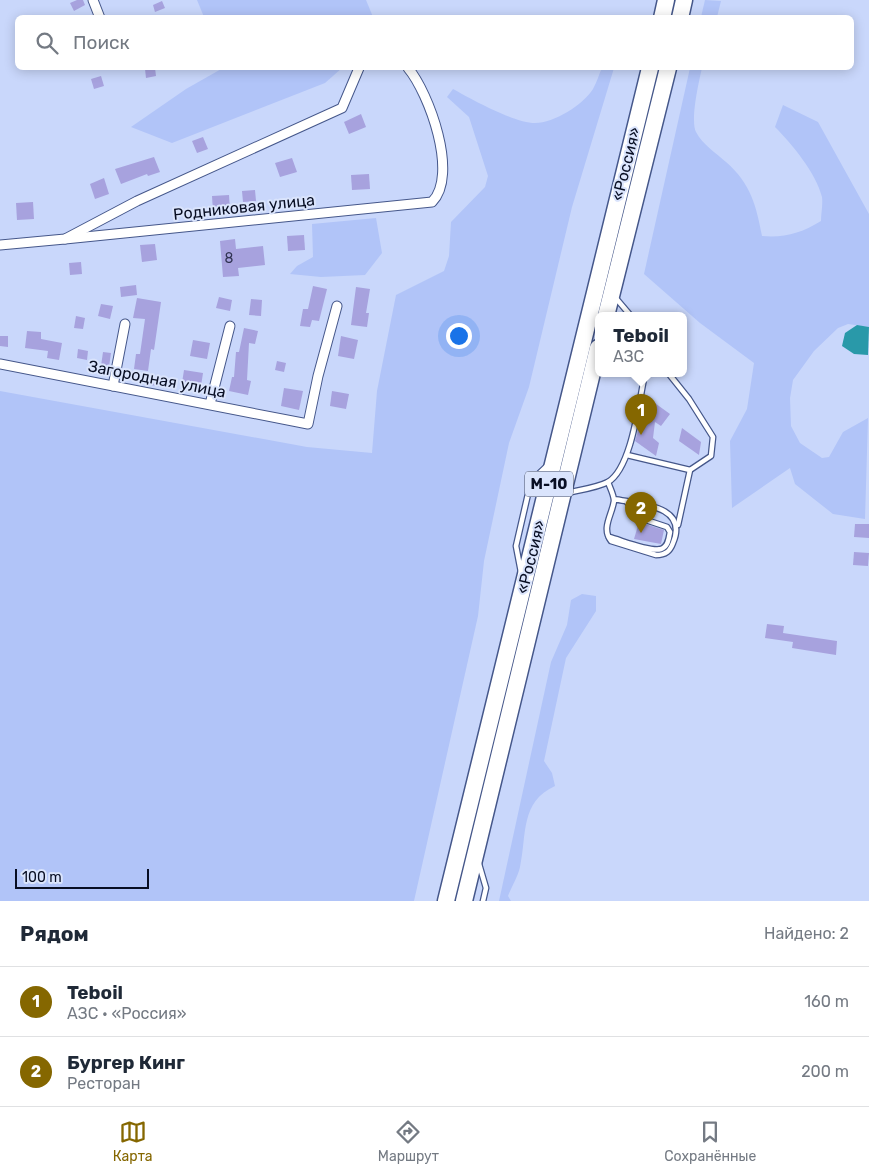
<!DOCTYPE html>
<html lang="ru">
<head>
<meta charset="utf-8">
<style>
  body { margin:0; font-family:Rubik,sans-serif; background:#f2f2f3; color:#1f2937 }
  .scale { position:absolute; left:15px; bottom:12px; width:134px; box-sizing:border-box; padding-left:5px; border:2px solid #080e23; border-top:0; font-size:14px; line-height:18px; white-space:nowrap; color:#080e23; -webkit-text-stroke:4px #dae4fc; paint-order:stroke }
  .you { position:absolute; left:458px; top:335px; width:18px; height:18px; margin:-12px; border:4px solid #fff; border-radius:50%; background:#1a73e8; box-shadow:0 0 0 8px #1a73e833 }
  .badge { display:grid; place-items:center; width:32px; height:32px; border-radius:50%; background:#856700; color:#fff; font-size:16px; font-weight:700 }
  .pin { position:absolute; translate:-50% -41px; filter:drop-shadow(0 1px 2px #0008) }
  .pin::after { content:''; position:absolute; top:26px; width:18px; height:15px; background:inherit; clip-path:polygon(0 0,100% 0,50% 100%) }
  .popup { position:absolute; left:595px; top:312px; width:92px; height:65px; box-sizing:border-box; display:grid; place-content:center; border-radius:8px; background:#fff; filter:drop-shadow(0 1px 4px #0005); font-size:16px; white-space:nowrap; color:#747a83 }
  .popup b { font-size:19px; color:#1f2937 }
  .popup::after { content:''; position:absolute; left:50%; top:100%; margin-left:-10px; border:10px solid transparent; border-top-color:#fff }
  .list { margin:0; padding:0; list-style:none }
  h2 { display:flex; justify-content:space-between; align-items:center; height:65px; margin:0; padding:0 20px; font-size:21px }
  h2 small { font-size:16px; font-weight:400; color:#747a83 }
  .list li { display:grid; grid-template-columns:32px 1fr auto; gap:15px; align-items:center; box-sizing:border-box; height:70px; padding:0 20px; border-top:1px solid #e0e1e3 }
  .list b { display:block; font-size:19px; white-space:nowrap }
  .list p { margin:0; font-size:16px; white-space:nowrap; color:#747a83 }
  .list em { font-size:16px; font-style:normal; color:#747a83 }
  .icon { flex:none; width:28px; height:28px; fill:none; stroke:currentColor; stroke-width:2; stroke-linecap:round; stroke-linejoin:round }
  .map { position:relative; flex:none; width:869px; height:901px; overflow:hidden }
  .search { position:absolute; background:#fff; box-shadow:0 2px 12px #0003; left:15px; right:15px; top:15px; height:55px; display:flex; align-items:center; gap:12px; box-sizing:border-box; padding:0 18px; border-radius:8px; color:#747a83; font-size:19px }
  .sheet { height:205px; background:#fff }
  nav { display:flex; justify-content:space-around; align-items:center; box-sizing:border-box; height:70px; border-top:1px solid #e0e1e3; background:#fff; font-size:14px; color:#747a83 }
  nav a { display:grid; justify-items:center; gap:2px }
  nav .on { color:#856700 }
  .map>svg:first-child { display:block }
  .green { fill:#b1c4f8 }
  .water { fill:#2999a9 }
  .building { fill:#a7a2de }
  .lines { fill:none; stroke-linecap:round; stroke-linejoin:round }
  .lane-casing { stroke:#45578a; stroke-width:7 }
  .street-casing { stroke:#45578a; stroke-width:11 }
  .highway-casing { stroke:#45578a; stroke-width:19 }
  .lane { stroke:#fff; stroke-width:4.5 }
  .street { stroke:#fff; stroke-width:9 }
  .highway { stroke:#fff; stroke-width:16 }
  .labels { text-anchor:middle; dominant-baseline:central; stroke-width:4; stroke-linejoin:round; paint-order:stroke }
  .number-label { font-size:14px; fill:#303352 }
  .shield { fill:#dae4fc; stroke:#474e64; stroke-width:1 }
  .shield-label { font-size:15px; font-weight:bold; fill:#080e23 }
  .street-label { font-size:16px; fill:#080e23; stroke:#dae4fc }
</style>
</head>
<body>
<div class="map">
<svg width="869" height="901" viewBox="0 0 869 901">
  <rect width="100%" height="100%" fill="#c9d7fb"/>
  <g class="green">
    <path d="M197 0H366L373 17H204Z"/>
    <path d="M705 0 721 1 717 17H701Z"/>
    <path d="M223 68H342L325 83 172 143 131 127 186 89Z"/>
    <path d="M602 68H614L572 207 529 387 509 443 484 561 478 616 414 901H0V391L307 447 372 453 377 391 396 295 444 271 449 256 451 222 485 187 488 176 469 117 447 97 453 89C471 99 514 123 535 123 554 123 583 105 593 89 597 82 599 74 602 68Z"/>
    <path d="M690 68H702C699 81 690 120 696 132 703 145 716 153 726 162 751 184 756 205 762 236 784 238 802 233 821 221 821 214 823 204 822 197 816 173 792 144 775 127L783 105 818 122 869 214V327L848 324 838 328 814 351 793 380 790 398 791 426 800 443 822 458 829 457 843 432 868 418 865 519 833 514 795 484 790 468 732 508 730 441 747 409 754 363 700 323 644 274Z"/>
    <path d="M376 218 382 253 365 275 321 277 290 274 297 266 313 257 312 224Z"/>
    <path d="M582 594 596 596V611L566 658 544 761 552 773 555 786C520 802 527 834 520 867 518 876 512 886 508 896L511 901H499L551 662 567 625 571 600Z"/>
  </g>
  <path class="water" d="M857 325 869 327 868 355 854 354 842 346 845 333Z"/>
  <g class="building">
    <path d="M77 0H83L85 5 74 11 70 3Z"/>
    <path d="M162 1 165 8 155 12 153 5Z"/>
    <path d="M155 68 156 76 146 78 145 69Z"/>
    <path d="M101 76 104 86 94 89 91 79Z"/>
    <path d="M361 114 366 127 349 134 344 122Z"/>
    <path d="M203 137 208 149 197 153 192 141Z"/>
    <path d="M154 157 160 172 148 176 147 174 121 184 115 169Z"/>
    <path d="M292 158 297 172 280 177 275 163Z"/>
    <path d="M369 174 370 189 352 190 351 175Z"/>
    <path d="M104 178 109 194 95 199 90 184Z"/>
    <path d="M255 190 256 201 243 202 242 191Z"/>
    <path d="M229 195 230 210 213 211 212 196Z"/>
    <path d="M33 202 34 219 17 220 16 203Z"/>
    <path d="M304 235 305 250 288 251 287 236Z"/>
    <path d="M235 239 236 249 263 246 265 265 238 268 239 276 223 277 220 241Z"/>
    <path d="M155 244 157 260 142 262 140 245Z"/>
    <path d="M81 262 82 274 70 275 69 263Z"/>
    <path d="M136 285 137 295 121 297 120 287Z"/>
    <path d="M313 286 327 289 319 321 312 320 310 327 300 326 303 309H308Z"/>
    <path d="M356 287 370 289 366 313H369L367 327 351 325Z"/>
    <path d="M219 297 232 300 230 311 216 308Z"/>
    <path d="M137 298 161 302 154 350 151 349 148 371 134 369 136 354H140L145 319 133 318Z"/>
    <path d="M251 299 262 300 261 316 249 315Z"/>
    <path d="M101 304 113 306 110 319 98 316Z"/>
    <path d="M76 316 85 318 83 329 74 328Z"/>
    <path d="M244 328 258 331 255 344 249 343 247 380 251 381 248 395 229 391 232 377H234L236 352H239Z"/>
    <path d="M27 331 41 332V339L62 343 59 360 47 358 48 351 25 348Z"/>
    <path d="M0 336H8V347L0 346Z"/>
    <path d="M341 336 358 340 354 359 338 356Z"/>
    <path d="M193 340 210 343 207 359 190 356Z"/>
    <path d="M78 349 88 351 87 360 77 358Z"/>
    <path d="M103 352 111 353 109 367 101 366Z"/>
    <path d="M277 361 286 363 284 372 275 370Z"/>
    <path d="M184 370 203 373 201 386 182 383Z"/>
    <path d="M153 377 164 379 162 387 151 385Z"/>
    <path d="M284 388 303 391 299 410 281 406Z"/>
    <path d="M332 391 349 394 346 409 330 406Z"/>
    <path d="M652 401 670 414 661 426 655 422 653 438 659 443 656 456 635 441 643 413Z"/>
    <path d="M682 428 701 442 699 455 679 441Z"/>
    <path d="M639 522 664 530 661 544 634 539Z"/>
    <path d="M855 524H869V538L854 537Z"/>
    <path d="M854 552 869 553 868 566 853 565Z"/>
    <path d="M767 624 784 626 783 633 837 641 836 655 792 648 793 642 765 638Z"/>
  </g>
  <g class="lines">
    <g class="lane-casing">
      <g id="lane">
        <path d="M614 296 631 316"/>
        <path d="M627 455 690 470 711 456 713 437 689 399 669 374"/>
        <path d="M608 482C610 488 614 495 614 501 612 515 601 528 611 541L656 555C666 555 670 551 673 543 689 505 639 504 614 499"/>
        <path d="M567 493C579 490 596 488 608 482 632 468 639 400 645 374"/>
        <path d="M678 525 690 470"/>
        <path d="M609 537C621 540 649 552 661 549 668 547 669 538 670 532L667 527 637 517 627 502"/>
        <path d="M521 572 516 546 531 481 548 465"/>
        <path d="M479 864 486 888 483 901"/>
      </g>
    </g>
    <g class="street-casing">
      <g id="street">
        <path d="M93 0 100 18"/>
        <path d="M65 239 432 202C459 175 429 93 408 68"/>
        <path d="M0 245 65 239 137 201 342 108 359 68"/>
        <path d="M0 364 308 424 318 376 337 306"/>
        <path d="M113 386 125 324"/>
        <path d="M210 404 230 326"/>
      </g>
    </g>
    <g class="highway-casing">
      <g id="highway">
        <path d="M662 18 666 0"/>
        <path d="M680 18 684 0"/>
        <path d="M606 316 668 68"/>
        <path d="M446 901 650 68"/>
        <path d="M464 901 598 348"/>
      </g>
    </g>
    <use href="#lane" class="lane"/>
    <use href="#street" class="street"/>
    <use href="#highway" class="highway"/>
  </g>
  <g class="labels">
    <g class="number-label">
      <text x="229" y="258">8</text>
    </g>
    <rect class="shield" x="525" y="471.5" width="48" height="25" rx="4"/>
    <g class="shield-label">
      <text x="549" y="484">М-10</text>
    </g>
    <g class="street-label">
      <text transform="translate(626 164) rotate(-76)">«Россия»</text>
      <text transform="translate(244 207) rotate(-6)">Родниковая улица</text>
      <text transform="translate(157 379) rotate(11)">Загородная улица</text>
      <text transform="translate(531 557) rotate(-76)">«Россия»</text>
    </g>
  </g>
</svg>
<div class="scale">100 m</div>
<div class="you"></div>
<div class="pin badge" style="left:641px;top:435px">1</div>
<div class="popup"><b>Teboil</b>АЗС</div>
<div class="pin badge" style="left:641px;top:533px">2</div>
<div class="search"><svg class="icon" aria-label="search" viewBox="0 0 24 24"><circle cx="10" cy="10" r="6"/><path d="M15 15l6 6"/></svg>Поиск</div>
</div>
<section class="sheet">
<h2>Рядом<small>Найдено: 2</small></h2>
<ul class="list">
<li><span class="badge">1</span><div><b>Teboil</b><p>АЗС · «Россия»</p></div><em>160 m</em></li>
<li><span class="badge">2</span><div><b>Бургер Кинг</b><p>Ресторан</p></div><em>200 m</em></li>
</ul>
</section>
<nav>
<a class="on"><svg class="icon" aria-label="map" viewBox="0 0 24 24"><path d="M3 6l6-2 6 2 6-2v14l-6 2-6-2-6 2zM9 4v14M15 6v14"/></svg>Карта</a>
<a><svg class="icon" aria-label="directions" viewBox="0 0 24 24"><path d="M12 3l9 9-9 9-9-9zM9 14v-3h6M13 9l2 2-2 2"/></svg>Маршрут</a>
<a><svg class="icon" aria-label="saved" viewBox="0 0 24 24"><path d="M7 4h10v16l-5-4-5 4z"/></svg>Сохранённые</a>
</nav>
</body>
</html>
